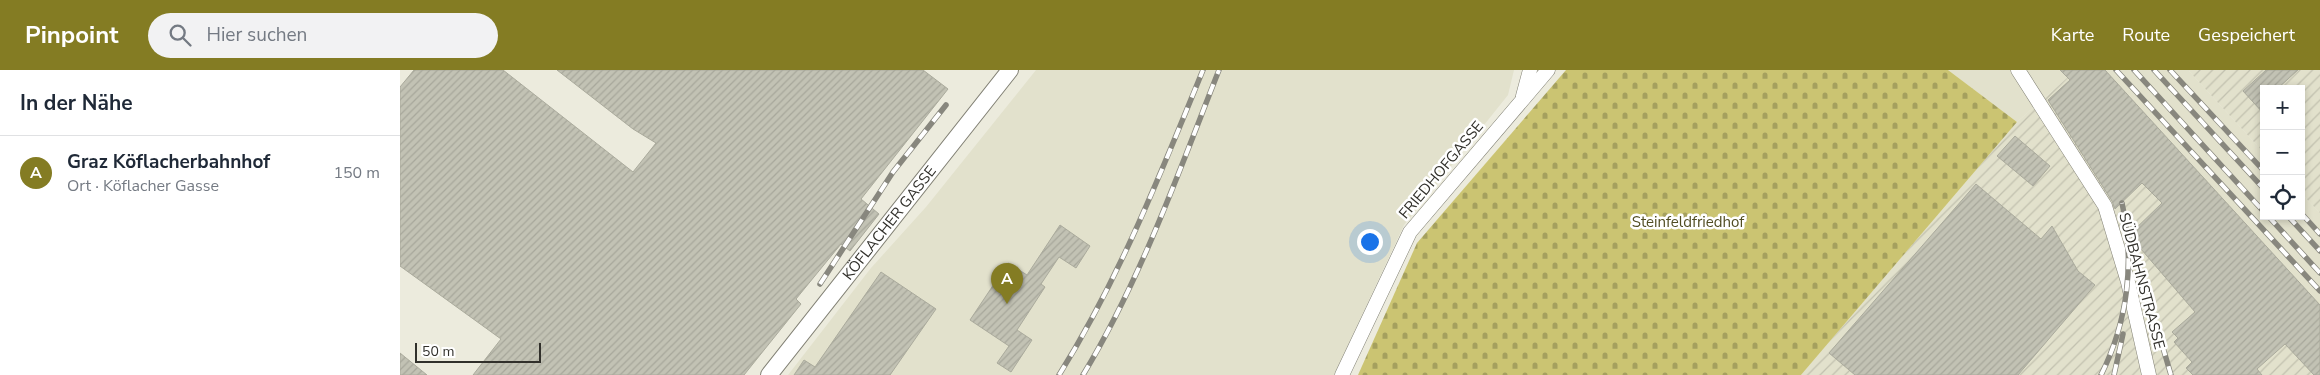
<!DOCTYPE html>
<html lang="de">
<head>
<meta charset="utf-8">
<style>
  body { margin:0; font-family:"Nunito Sans",sans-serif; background:#f2f2f3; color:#1f2937 }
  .controls { position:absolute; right:15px; top:15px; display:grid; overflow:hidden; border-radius:0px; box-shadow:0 2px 8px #0003 }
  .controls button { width:45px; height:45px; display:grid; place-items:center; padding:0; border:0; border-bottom:1px solid #e0e1e3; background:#fff; color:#1f2937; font:25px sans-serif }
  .scale { position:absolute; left:15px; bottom:12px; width:126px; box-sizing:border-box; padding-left:5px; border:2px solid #31302b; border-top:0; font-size:14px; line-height:18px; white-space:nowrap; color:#31302b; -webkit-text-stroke:4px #fff; paint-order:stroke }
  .you { position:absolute; left:969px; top:171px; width:18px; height:18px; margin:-12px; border:4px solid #fff; border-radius:50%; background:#1a73e8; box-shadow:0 0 0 8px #1a73e833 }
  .badge { display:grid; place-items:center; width:32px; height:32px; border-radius:50%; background:#847c23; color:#fff; font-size:16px; font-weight:700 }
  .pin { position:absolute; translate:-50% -41px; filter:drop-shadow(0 1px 2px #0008) }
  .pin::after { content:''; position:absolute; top:26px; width:18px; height:15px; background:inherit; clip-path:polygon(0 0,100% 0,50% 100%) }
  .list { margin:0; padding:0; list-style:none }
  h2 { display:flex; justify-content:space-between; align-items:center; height:65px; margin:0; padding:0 20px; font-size:21px }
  h2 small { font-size:16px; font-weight:400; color:#747a83 }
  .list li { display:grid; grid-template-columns:32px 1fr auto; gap:15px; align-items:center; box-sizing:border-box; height:75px; padding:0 20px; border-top:1px solid #e0e1e3 }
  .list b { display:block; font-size:19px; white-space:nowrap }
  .list p { margin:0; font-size:16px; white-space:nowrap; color:#747a83 }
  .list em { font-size:16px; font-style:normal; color:#747a83 }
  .icon { flex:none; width:28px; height:28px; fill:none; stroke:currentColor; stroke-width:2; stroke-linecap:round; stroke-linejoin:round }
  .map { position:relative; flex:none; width:1920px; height:305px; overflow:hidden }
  header { display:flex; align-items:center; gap:30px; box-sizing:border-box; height:70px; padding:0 25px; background:#847c23; color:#fff }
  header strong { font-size:24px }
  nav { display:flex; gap:28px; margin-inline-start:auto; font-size:18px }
  .search { width:350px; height:45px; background:#f2f2f3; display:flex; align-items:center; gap:12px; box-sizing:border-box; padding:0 18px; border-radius:28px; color:#747a83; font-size:19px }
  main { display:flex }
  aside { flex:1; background:#fff }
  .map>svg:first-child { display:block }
  .built { fill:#e2e1cc }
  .industrial { fill:url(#industrial-furrows) }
  .cemetery { fill:url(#cemetery-stones) }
  .building { fill:url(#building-hatch); stroke:#aaaa9c }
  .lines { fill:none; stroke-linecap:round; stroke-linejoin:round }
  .minor-casing { stroke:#828175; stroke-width:15 }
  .tertiary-casing { stroke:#828175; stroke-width:18 }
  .minor { stroke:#fff; stroke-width:14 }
  .tertiary { stroke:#fff; stroke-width:16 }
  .rail-casing { stroke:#88877e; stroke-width:5.5 }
  .rail { stroke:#fff; stroke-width:4; stroke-dasharray:11; stroke-linecap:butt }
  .labels { text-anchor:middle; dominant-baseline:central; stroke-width:5; stroke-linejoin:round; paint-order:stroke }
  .street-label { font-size:15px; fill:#31302b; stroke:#fff }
  .park-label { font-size:15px; fill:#504c22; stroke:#fff }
</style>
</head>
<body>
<header>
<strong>Pinpoint</strong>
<div class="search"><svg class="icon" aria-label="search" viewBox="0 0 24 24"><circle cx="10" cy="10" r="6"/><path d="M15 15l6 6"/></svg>Hier suchen</div>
<nav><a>Karte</a><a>Route</a><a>Gespeichert</a></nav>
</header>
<main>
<aside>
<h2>In der Nähe<small></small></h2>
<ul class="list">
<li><span class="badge">A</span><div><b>Graz Köflacherbahnhof</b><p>Ort · Köflacher Gasse</p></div><em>150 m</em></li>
</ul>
</aside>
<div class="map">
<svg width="1920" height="305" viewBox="0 0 1920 305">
  <defs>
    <pattern id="industrial-furrows" width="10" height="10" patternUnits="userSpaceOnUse" patternTransform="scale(1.25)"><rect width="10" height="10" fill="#e2e1cc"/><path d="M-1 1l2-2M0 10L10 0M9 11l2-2" fill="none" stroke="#c2c1af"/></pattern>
    <pattern id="cemetery-stones" width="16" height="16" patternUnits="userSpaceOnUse" patternTransform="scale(1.25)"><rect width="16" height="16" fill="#cbc472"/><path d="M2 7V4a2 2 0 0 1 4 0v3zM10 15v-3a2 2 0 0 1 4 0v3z" fill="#a5a05e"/></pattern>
    <pattern id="building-hatch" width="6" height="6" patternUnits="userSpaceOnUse" patternTransform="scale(1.25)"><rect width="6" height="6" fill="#c2c2b4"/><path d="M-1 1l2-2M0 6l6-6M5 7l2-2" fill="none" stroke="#a7a79b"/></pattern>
  </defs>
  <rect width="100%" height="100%" fill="#ecebdd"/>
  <g class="built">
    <path d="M636 0H1114L1108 25 1004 155 934 305H388L471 198 526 137Z"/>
    <path d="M1548 0H1676L1617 52Z"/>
    <path d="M1705 0H1788L1864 83V146H1901V123L1920 143V235Z"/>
  </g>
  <g class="industrial">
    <path d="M1676 0H1705L1920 235V305H1401L1617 52Z"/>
    <path d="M1788 0H1920V143L1901 123V19H1864V83Z"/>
  </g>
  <path class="cemetery" d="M1166 0H1548L1617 52 1401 305H958L1017 173Z"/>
  <g class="building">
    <path d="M14 0H103L233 102 256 73 233 59 157 0H523L548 19 461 129 479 144 450 181 441 174 396 229 401 234 344 305H73L101 269 0 196V17Z"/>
    <path d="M1660 0H1705L1920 235V305H1914L1885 274 1857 299 1862 305H1793L1786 298 1792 292 1774 272 1778 268 1772 262 1795 242 1729 165 1762 133 1742 113 1715 139 1712 131 1648 30 1670 10Z"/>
    <path d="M1866 0H1898L1877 19H1864V44L1843 21Z"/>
    <path d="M1615 66 1650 96 1633 116 1597 86Z"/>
    <path d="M1576 114 1641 169 1652 156 1678 201 1695 215 1618 305H1455L1429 283Z"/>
    <path d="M660 155 690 176 676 198 659 187 641 214 645 217 617 260 632 270 611 302 597 293 609 276 570 250 608 193 627 205Z"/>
    <path d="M481 202 536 239 490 305H394L404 290 415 297Z"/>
    <path d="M0 283 27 305H0Z"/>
  </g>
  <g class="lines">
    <g class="minor-casing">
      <g id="minor">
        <path d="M1618 0 1705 136 1728 212 1749 305"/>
        <path d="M1123 26 1130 0"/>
        <path d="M942 305 1010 162 1148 0"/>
      </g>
    </g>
    <g class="tertiary-casing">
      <g id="tertiary">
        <path id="s1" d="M369 305 610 0"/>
      </g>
    </g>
    <use href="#minor" class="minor"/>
    <use href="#tertiary" class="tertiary"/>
    <g class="rail-casing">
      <g id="rail">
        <path d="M1716 0 1920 221"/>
        <path d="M1734 0 1864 142"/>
        <path d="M1754 0 1864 119"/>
        <path d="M1770 0 1864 101"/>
        <path d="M1901 143 1920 164"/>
        <path d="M1868 146 1920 203"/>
        <path d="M1888 146 1920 181"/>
        <path d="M420 214 493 102 546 35"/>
        <path d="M1756 254 1771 305"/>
        <path d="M659 305C719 209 760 105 803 0"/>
        <path d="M683 305C741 209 778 104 819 0"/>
        <path d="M1701 305C1728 251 1735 191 1722 133"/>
        <path d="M1714 305 1723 264"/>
      </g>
    </g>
    <use href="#rail" class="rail"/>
  </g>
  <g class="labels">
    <g class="street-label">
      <text transform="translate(1041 100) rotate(-50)">FRIEDHOFGASSE</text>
      <text stroke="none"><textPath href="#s1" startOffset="194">KÖFLACHER GASSE</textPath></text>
      <text transform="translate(1742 211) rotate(75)">SÜDBAHNSTRASSE</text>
    </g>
    <g class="park-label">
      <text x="1288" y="152">Steinfeldfriedhof</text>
    </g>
  </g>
</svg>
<div class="controls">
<button>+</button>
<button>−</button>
<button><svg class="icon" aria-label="locate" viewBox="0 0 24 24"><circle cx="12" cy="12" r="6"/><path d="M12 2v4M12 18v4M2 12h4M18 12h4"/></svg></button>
</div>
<div class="scale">50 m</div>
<div class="you"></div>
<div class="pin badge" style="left:607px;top:234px">A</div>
</div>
</main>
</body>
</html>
